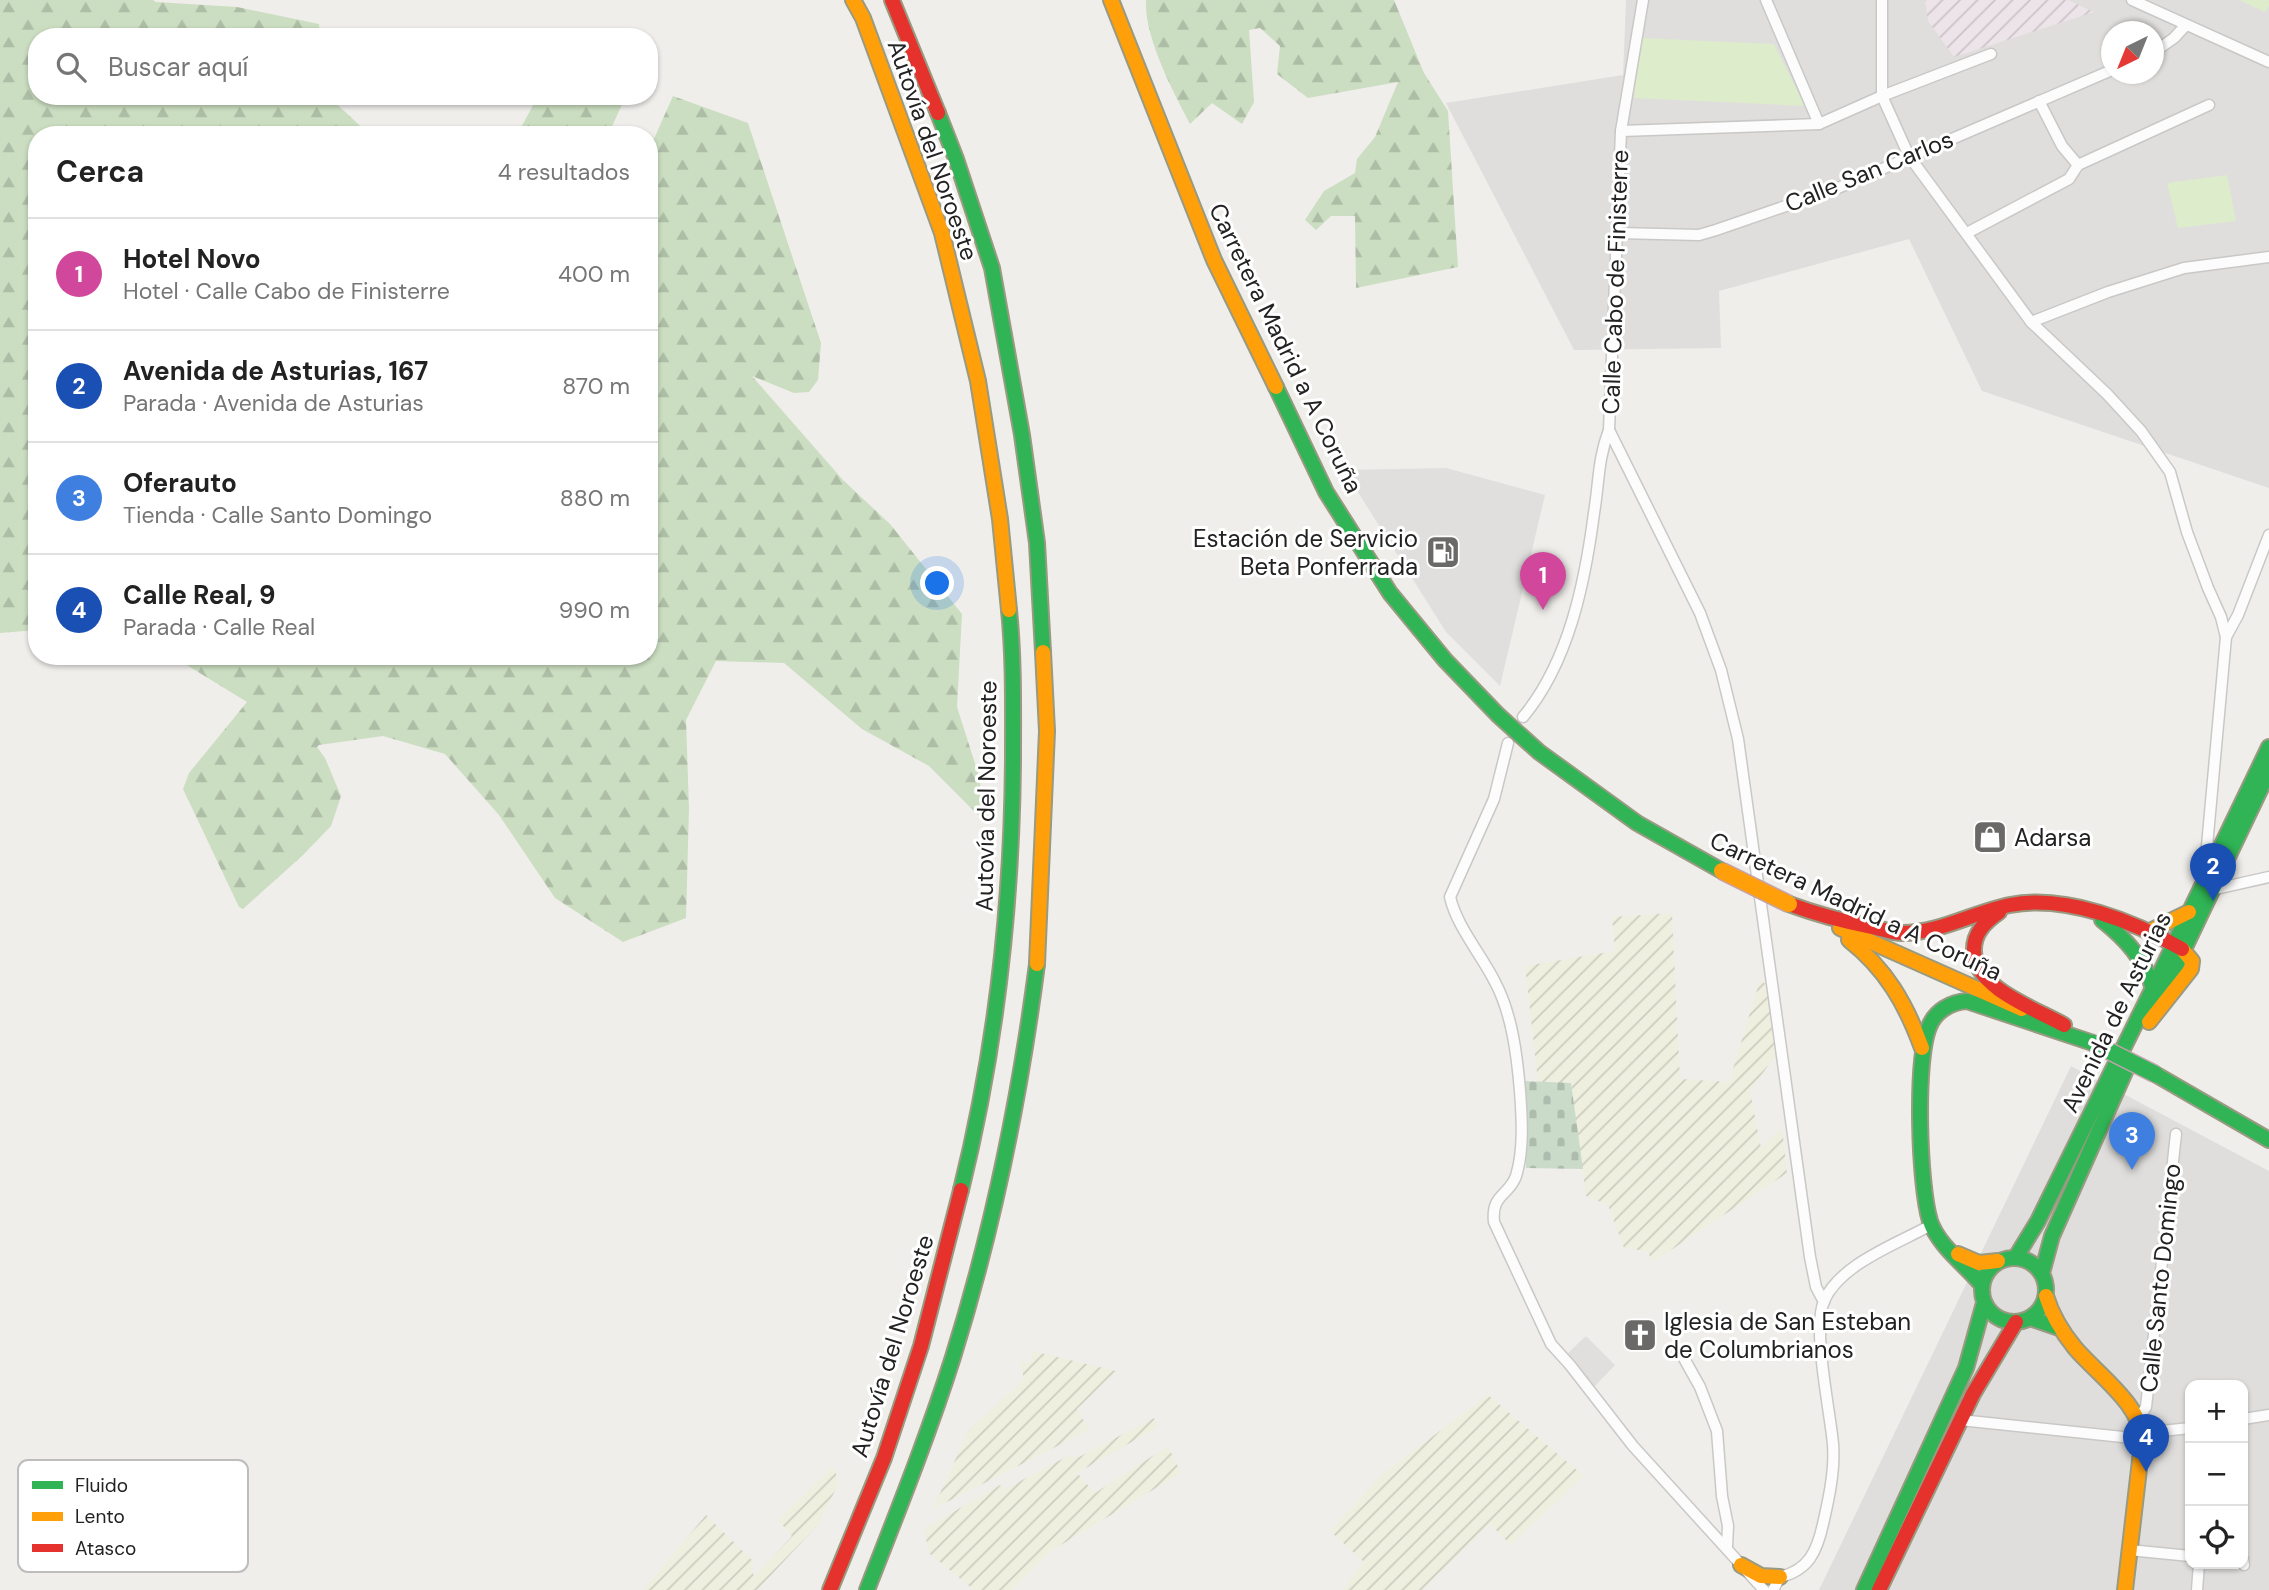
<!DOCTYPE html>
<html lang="es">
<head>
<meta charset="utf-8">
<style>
  body { margin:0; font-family:"DM Sans",sans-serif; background:#f6f6f6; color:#222 }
  .controls { position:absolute; right:21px; bottom:21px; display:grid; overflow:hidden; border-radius:14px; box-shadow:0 2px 5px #0004 }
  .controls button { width:63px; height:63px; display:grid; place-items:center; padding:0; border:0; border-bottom:2px solid #e0e0e0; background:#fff; color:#222; font:35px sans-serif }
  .compass { position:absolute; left:2101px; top:21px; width:63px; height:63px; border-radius:50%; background:#fff; box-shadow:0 2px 5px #0004; rotate:223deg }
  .you { position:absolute; left:938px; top:584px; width:24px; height:24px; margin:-18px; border:5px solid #fff; border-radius:50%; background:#1a73e8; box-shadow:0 0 0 10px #1a73e833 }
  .badge { display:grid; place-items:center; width:46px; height:46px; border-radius:50%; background:#db2777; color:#fff; font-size:23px; font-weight:700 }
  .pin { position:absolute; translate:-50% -58px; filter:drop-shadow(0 2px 4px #0008) }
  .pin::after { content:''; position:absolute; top:37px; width:24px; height:21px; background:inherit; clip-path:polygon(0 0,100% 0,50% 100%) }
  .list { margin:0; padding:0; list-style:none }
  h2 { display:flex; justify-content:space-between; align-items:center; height:91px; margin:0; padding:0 28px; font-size:30px }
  h2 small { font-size:23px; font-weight:400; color:#767676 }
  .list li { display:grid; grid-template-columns:46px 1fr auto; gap:21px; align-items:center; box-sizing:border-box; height:112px; padding:0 28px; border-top:2px solid #e0e0e0 }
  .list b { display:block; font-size:26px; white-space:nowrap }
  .list p { margin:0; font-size:23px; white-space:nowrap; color:#767676 }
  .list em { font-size:23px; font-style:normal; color:#767676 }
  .icon { flex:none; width:38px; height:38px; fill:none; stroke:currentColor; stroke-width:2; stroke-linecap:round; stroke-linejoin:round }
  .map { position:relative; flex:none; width:2269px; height:1590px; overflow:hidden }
  .search { position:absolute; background:#fff; box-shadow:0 2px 5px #0004; left:28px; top:28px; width:630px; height:77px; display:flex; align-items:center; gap:18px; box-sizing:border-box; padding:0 24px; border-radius:28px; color:#767676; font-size:26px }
  .panel { position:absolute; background:#fff; box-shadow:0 2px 5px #0004; left:28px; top:126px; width:630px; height:539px; border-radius:28px }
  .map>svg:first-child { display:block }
  .residential { fill:#dfdedc; fill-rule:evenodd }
  .industrial { fill:url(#industrial-furrows) }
  .farmland { fill:url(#farmland-furrows) }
  .grass { fill:#ddeccb }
  .forest { fill:url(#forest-firs) }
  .cemetery { fill:url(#cemetery-stones) }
  .parking { fill:#e0dfde }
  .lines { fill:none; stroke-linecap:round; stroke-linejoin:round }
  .street-casing { stroke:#c9c8c7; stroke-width:13 }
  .fast-casing { stroke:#999a82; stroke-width:18 }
  .slow-casing { stroke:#999a82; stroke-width:18 }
  .jam-casing { stroke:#999a82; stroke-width:18 }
  .street { stroke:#fdfcfc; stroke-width:10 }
  .fast { stroke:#30b455; stroke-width:14 }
  .slow { stroke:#ff9f0a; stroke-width:14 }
  .jam { stroke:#e5322d; stroke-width:14 }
  .fast-bridge-casing { stroke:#c5a2ac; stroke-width:19; stroke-linecap:butt }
  .slow-bridge-casing { stroke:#c5a2ac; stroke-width:19; stroke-linecap:butt }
  .fast-bridge { stroke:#30b455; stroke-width:16 }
  .slow-bridge { stroke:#ff9f0a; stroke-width:16 }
  .labels { text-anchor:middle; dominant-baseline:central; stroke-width:6; stroke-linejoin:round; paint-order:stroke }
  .street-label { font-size:24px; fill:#222; stroke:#fff }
  .poi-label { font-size:24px; fill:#222; stroke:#fff; text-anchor:start }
  .key { fill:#fff; stroke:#bdbdbd; stroke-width:2 }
  .key-label { font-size:19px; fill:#222 }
</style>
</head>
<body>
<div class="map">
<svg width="2269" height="1590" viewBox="0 0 2269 1590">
  <defs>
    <pattern id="industrial-furrows" width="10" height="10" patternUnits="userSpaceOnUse" patternTransform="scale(1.75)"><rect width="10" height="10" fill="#ede4e9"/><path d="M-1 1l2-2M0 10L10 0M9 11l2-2" fill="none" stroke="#cbc3c8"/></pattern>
    <pattern id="farmland-furrows" width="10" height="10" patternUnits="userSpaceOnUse" patternTransform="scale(1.75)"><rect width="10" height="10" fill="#efefdf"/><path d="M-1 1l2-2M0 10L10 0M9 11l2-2" fill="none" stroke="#cdcdbf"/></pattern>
    <pattern id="forest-firs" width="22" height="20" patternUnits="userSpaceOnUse" patternTransform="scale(1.75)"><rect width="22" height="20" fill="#cbdec1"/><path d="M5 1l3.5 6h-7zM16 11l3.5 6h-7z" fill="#aebea6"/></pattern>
    <pattern id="cemetery-stones" width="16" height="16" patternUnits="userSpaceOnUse" patternTransform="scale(1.75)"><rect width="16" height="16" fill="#cadbca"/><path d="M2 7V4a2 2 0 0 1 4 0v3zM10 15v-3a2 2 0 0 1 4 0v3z" fill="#adbcad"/></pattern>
  </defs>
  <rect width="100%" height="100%" fill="#f0eeeb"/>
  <g class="residential">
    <path d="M1626 0H2269V488L1982 391 1909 239 1719 291 1721 348 1574 350 1446 103 1623 75ZM2112 32H2154V74H2112Z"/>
    <path d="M2071 1066 2269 1171V1590H1819ZM2190 1385H2243V1564H2190Z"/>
  </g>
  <path class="industrial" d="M1925 0H2068L2094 12 1954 57 1928 21Z"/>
  <g class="farmland">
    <path d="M1672 913 1680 1079 1729 1082 1760 980 1769 986 1775 1056 1750 1091 1761 1148 1782 1127 1787 1173 1653 1262 1647 1251 1624 1248 1608 1205 1586 1196 1571 1084 1538 1082 1525 966 1615 951 1612 917Z"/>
    <path d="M1032 1351 1116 1371 1077 1409 1089 1430 933 1509 968 1431 1024 1379 1020 1362 1031 1363Z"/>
    <path d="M1488 1395 1584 1476 1511 1545 1490 1524 1422 1590H1343L1363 1561 1330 1531 1380 1476Z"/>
    <path d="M1154 1418 1158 1427 1077 1473 1095 1493 1168 1446 1181 1473 1051 1551 1012 1590H974L929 1553 924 1529 1000 1485 1005 1489 1066 1457H1079Z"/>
    <path d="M833 1466 839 1482 819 1524 757 1590H643L706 1515 754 1562 752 1569 754 1577 792 1536 778 1520Z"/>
  </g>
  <g class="grass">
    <path d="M2239 0H2269V6L2265 12Z"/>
    <path d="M1640 38 1774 44 1805 106 1634 98Z"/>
    <path d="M2227 175 2236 221 2178 228 2167 183Z"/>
  </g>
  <g class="forest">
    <path d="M0 0H153L156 2 237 7 319 24 320 37H37V96H328L370 135H37V630L0 633Z"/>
    <path d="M1146 0H1394L1424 73 1448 111 1458 267 1356 288 1355 216H1331L1316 230 1305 220 1324 191 1355 173 1357 159 1375 137 1398 82 1308 98 1277 74 1280 46 1260 28 1249 30 1254 102 1242 124 1212 103 1190 124C1173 91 1144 37 1146 0Z"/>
    <path d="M538 96H626L608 135H517Z"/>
    <path d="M673 96 748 123 821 343 818 380 809 392 794 393 752 376 843 480 890 524 962 614 957 707 980 779 982 819 929 766 862 729 784 663 716 661 686 720 689 808 686 918 623 942 555 898 499 815 445 754 383 736 319 745 317 747 325 758 341 796 331 826 302 856 243 909 239 907 183 789 189 773 247 702 172 656H649V150Z"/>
  </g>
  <path class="cemetery" d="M1522 1081 1571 1083 1583 1169 1526 1168Z"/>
  <g class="parking">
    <path d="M1446 468 1545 495 1500 686 1446 632 1344 470Z"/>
    <path d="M1586 1336 1615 1365 1593 1388 1568 1353Z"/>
  </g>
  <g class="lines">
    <g class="street-casing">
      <g id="street">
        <path d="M1766 0 1819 124"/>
        <path d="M1882 0V96L1909 156 2031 322 2107 394 2141 431 2170 472 2187 532 2208 588 2221 617 2226 637 2206 857 2212 867"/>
        <path d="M2132 0 2269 62"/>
        <path d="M2154 52 2174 38 2186 25"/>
        <path d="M2039 101 2062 146 2078 165"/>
        <path d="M1621 131 1819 124 1882 96 1991 54"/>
        <path d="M1619 233 1699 235 1716 230 1838 188 2112 70"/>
        <path d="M1967 233 2069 179 2078 165 2209 105"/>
        <path d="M2031 322 2108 292 2184 268 2269 257"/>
        <path d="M1609 430 1700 613 1721 670 1738 739 1810 1257 1816 1287 1824 1302"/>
        <path d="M2226 637 2238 615 2269 535"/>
        <path d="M1523 717C1569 662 1585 582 1594 513 1599 483 1598 458 1609 430L1621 131 1643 0"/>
        <path d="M1508 743 1494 799 1450 897C1457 927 1481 954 1495 982 1512 1014 1517 1055 1520 1091 1522 1118 1524 1150 1516 1176 1509 1196 1491 1194 1494 1222L1551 1344 1570 1365 1633 1446 1764 1590"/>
        <path d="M2211 890 2269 877"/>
        <path d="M1681 1353 1700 1387 1717 1431 1722 1496 1728 1526 1727 1547"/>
        <path d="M2138 1419 2146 1407 2176 1134"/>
        <path d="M2243 1419 2269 1415"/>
        <path d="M1960 1420 2142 1439"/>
        <path d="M2143 1433 2190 1428"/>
        <path d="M2129 1550 2190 1556"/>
        <path d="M2243 1559 2244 1565"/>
        <path d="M1773 1590 1780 1577C1809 1570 1817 1551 1823 1524 1829 1498 1835 1470 1833 1444 1830 1410 1812 1329 1824 1301 1840 1264 1897 1244 1931 1225"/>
        <path d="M2197 1590 2199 1564"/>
      </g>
    </g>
    <g class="fast-casing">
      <g id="fast">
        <path d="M938 113 956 159 992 268 1022 435 1037 543 1043 652"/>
        <path d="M1276 387 1326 492 1390 593 1445 660 1498 715 1539 752 1637 823 1722 871"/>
        <path d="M2102 920C2126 939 2144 959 2153 988"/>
        <path d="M2153 988 2269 747"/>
        <path d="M2156 1008 2269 771"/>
        <path d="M2155 1074 2269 1140"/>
        <path d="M961 1190C996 1049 1012 904 1013 759 1013 709 1014 659 1009 610"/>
        <path d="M2016 1257 2038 1221 2153 988"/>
        <circle cx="2014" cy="1290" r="32"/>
        <path d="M2042 1273 2052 1236 2128 1065"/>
        <path d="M1981 1284C1965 1265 1938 1245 1930 1221 1919 1185 1915 1061 1929 1027 1935 1011 1951 1002 1967 1001L2093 1043"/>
        <path d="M2030 1318 2059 1328"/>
        <path d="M867 1590C897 1513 928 1436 953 1357 993 1229 1020 1096 1037 964"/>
        <path d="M1864 1590 1966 1368 1984 1303"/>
      </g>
    </g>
    <g class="slow-casing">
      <g id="slow">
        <path d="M853 0 863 18 942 233 978 381 1000 519 1009 610"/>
        <path d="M1111 0 1214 260 1276 387"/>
        <path d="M1840 928 2022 1009"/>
        <path d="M2152 930 2189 912"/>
        <path d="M1849 940C1886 969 1906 1004 1922 1048"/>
        <path d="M1037 964 1047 731 1043 652"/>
        <path d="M2149 1022 2191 969 2192 961 2182 949"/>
        <path d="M1958 1254 1979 1263 1998 1261"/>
        <path d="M2046 1296C2052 1316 2062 1332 2075 1348 2097 1374 2145 1407 2142 1443L2125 1590"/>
        <path d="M1741 1565 1761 1576 1780 1577"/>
      </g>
    </g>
    <g class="jam-casing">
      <g id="jam">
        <path d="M892 0 938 113"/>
        <path d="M1789 904C1818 915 1846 922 1876 928 1884 930 1894 933 1902 933 1940 933 1974 912 2010 905 2066 894 2135 922 2182 949"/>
        <path d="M1999 912C1985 922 1973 933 1974 952 1976 989 2036 1009 2064 1025"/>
        <path d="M830 1590 884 1458 921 1346 961 1190"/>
        <path d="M1879 1590 1973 1394 2016 1322"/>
      </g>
    </g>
    <use href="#street" class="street"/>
    <use href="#fast" class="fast"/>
    <use href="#slow" class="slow"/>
    <use href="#jam" class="jam"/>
    <g class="fast-bridge-casing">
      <path id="fast-bridge" d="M2093 1043 2155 1074"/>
    </g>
    <g class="slow-bridge-casing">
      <path id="slow-bridge" d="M1722 871 1789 904"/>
    </g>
    <use href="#fast-bridge" class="fast-bridge"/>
    <use href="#slow-bridge" class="slow-bridge"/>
  </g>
  <defs>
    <g id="fuel-square" transform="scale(1.75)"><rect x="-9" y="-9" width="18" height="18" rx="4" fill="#6a6968" stroke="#fff"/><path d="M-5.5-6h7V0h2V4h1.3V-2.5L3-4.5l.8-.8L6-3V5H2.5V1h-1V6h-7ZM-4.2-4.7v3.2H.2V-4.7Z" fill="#fff"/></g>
    <g id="shop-square" transform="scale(1.75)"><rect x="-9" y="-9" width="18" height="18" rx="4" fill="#6a6968" stroke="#fff"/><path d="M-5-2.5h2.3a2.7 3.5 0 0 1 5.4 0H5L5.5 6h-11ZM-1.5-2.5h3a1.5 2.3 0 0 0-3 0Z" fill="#fff"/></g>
    <g id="church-square" transform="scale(1.75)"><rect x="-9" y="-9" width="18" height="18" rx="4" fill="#6a6968" stroke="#fff"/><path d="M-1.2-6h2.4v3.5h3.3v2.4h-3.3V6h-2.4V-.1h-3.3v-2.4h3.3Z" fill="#fff"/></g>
  </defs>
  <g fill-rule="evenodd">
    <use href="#fuel-square" x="1443" y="552"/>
    <use href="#shop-square" x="1990" y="837"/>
    <use href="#church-square" x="1640" y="1335"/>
  </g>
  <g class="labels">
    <g class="street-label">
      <text transform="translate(933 150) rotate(71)">Autovía del Noroeste</text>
      <text transform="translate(1869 171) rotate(-22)">Calle San Carlos</text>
      <text transform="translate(1615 282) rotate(-88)">Calle Cabo de Finisterre</text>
      <text transform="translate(1286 348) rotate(64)">Carretera Madrid a A Coruña</text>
      <text transform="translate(986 796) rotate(-89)">Autovía del Noroeste</text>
      <text transform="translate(1856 906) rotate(25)">Carretera Madrid a A Coruña</text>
      <text transform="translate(2116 1012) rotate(-64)">Avenida de Asturias</text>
      <text transform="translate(2160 1278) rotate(-84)">Calle Santo Domingo</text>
      <text transform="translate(892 1346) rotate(-73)">Autovía del Noroeste</text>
    </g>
    <g class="poi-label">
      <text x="1418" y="538" text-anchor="end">Estación de Servicio<tspan x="1418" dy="28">Beta Ponferrada</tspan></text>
      <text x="2014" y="837">Adarsa</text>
      <text x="1664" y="1321">Iglesia de San Esteban<tspan x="1664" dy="28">de Columbrianos</tspan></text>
    </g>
  </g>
  <rect x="18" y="1460" width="230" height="112" rx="10" class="key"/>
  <rect x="32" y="1481" width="31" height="8" fill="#30b455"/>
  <rect x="32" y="1512" width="31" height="9" fill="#ff9f0a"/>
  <rect x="32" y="1544" width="31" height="8" fill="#e5322d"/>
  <g class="key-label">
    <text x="75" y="1492">Fluido</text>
    <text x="75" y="1523">Lento</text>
    <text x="75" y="1555">Atasco</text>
  </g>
</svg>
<div class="controls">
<button>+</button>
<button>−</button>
<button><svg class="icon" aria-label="locate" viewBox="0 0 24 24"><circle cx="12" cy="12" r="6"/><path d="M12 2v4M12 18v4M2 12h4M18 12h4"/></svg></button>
</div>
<svg class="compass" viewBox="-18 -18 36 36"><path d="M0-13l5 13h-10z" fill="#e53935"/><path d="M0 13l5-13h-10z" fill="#767676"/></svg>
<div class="you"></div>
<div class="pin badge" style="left:1543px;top:610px;background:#d1479c">1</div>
<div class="pin badge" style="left:2213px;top:901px;background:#1a4fb4">2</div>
<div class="pin badge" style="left:2132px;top:1170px;background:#3f7fe0">3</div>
<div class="pin badge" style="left:2146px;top:1472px;background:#1a4fb4">4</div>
<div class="search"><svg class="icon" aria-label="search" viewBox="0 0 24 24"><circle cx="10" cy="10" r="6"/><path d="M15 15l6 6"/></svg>Buscar aquí</div>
<section class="panel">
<h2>Cerca<small>4 resultados</small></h2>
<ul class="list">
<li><span class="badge" style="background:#d1479c">1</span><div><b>Hotel Novo</b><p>Hotel · Calle Cabo de Finisterre</p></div><em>400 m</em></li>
<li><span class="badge" style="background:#1a4fb4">2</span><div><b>Avenida de Asturias, 167</b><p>Parada · Avenida de Asturias</p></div><em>870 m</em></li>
<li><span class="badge" style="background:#3f7fe0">3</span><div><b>Oferauto</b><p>Tienda · Calle Santo Domingo</p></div><em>880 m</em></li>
<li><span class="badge" style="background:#1a4fb4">4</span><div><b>Calle Real, 9</b><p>Parada · Calle Real</p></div><em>990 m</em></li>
</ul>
</section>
</div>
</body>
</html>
